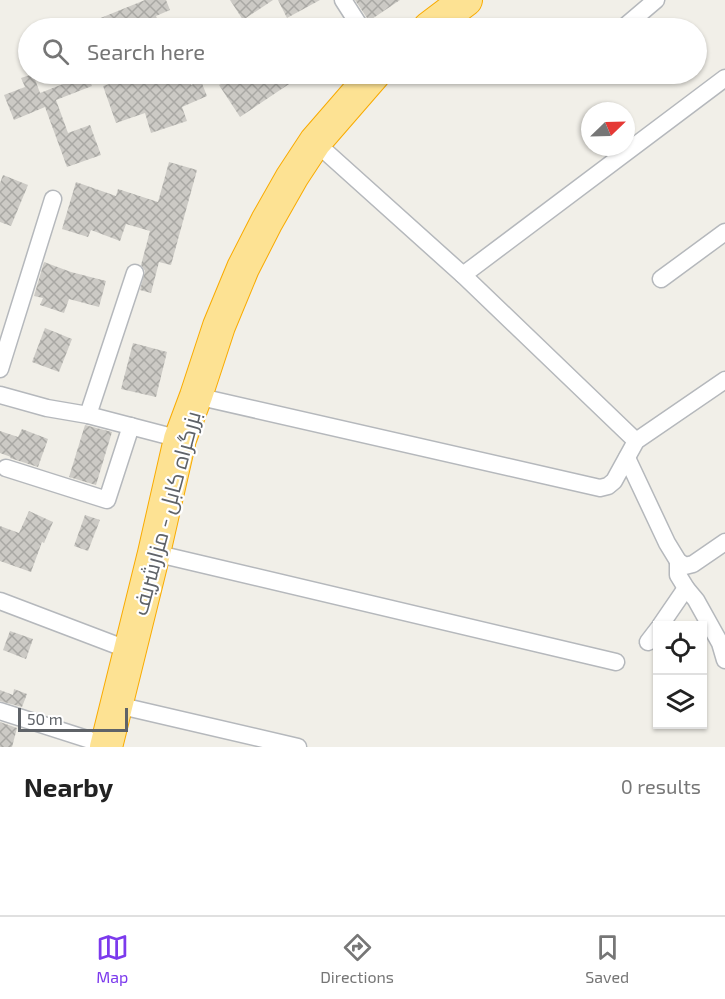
<!DOCTYPE html>
<html lang="en">
<head>
<meta charset="utf-8">
<style>
  body { margin:0; font-family:"Exo 2",Cairo,sans-serif; background:#f2f2f2; color:#222 }
  .controls { position:absolute; right:18px; bottom:18px; display:grid; overflow:hidden; border-radius:0px; box-shadow:0 2px 4px #0004 }
  .controls button { width:54px; height:54px; display:grid; place-items:center; padding:0; border:0; border-bottom:2px solid #e0e0e0; background:#fff; color:#222; font:30px sans-serif }
  .compass { position:absolute; left:581px; top:102px; width:54px; height:54px; border-radius:50%; background:#fff; box-shadow:0 2px 4px #0004; rotate:67deg }
  .scale { position:absolute; left:18px; bottom:15px; width:110px; box-sizing:border-box; padding-left:6px; border:3px solid #5f6368; border-top:0; font-size:16px; line-height:21px; white-space:nowrap; color:#5f6368; -webkit-text-stroke:4px #fff; paint-order:stroke }
  .list { margin:0; padding:0; list-style:none }
  h2 { display:flex; justify-content:space-between; align-items:center; height:78px; margin:0; padding:0 24px; font-size:26px }
  h2 small { font-size:20px; font-weight:400; color:#767676 }
  .icon { flex:none; width:33px; height:33px; fill:none; stroke:currentColor; stroke-width:2; stroke-linecap:round; stroke-linejoin:round }
  .map { position:relative; flex:none; width:725px; height:747px; overflow:hidden }
  .search { position:absolute; background:#fff; box-shadow:0 2px 4px #0004; left:18px; right:18px; top:18px; height:66px; display:flex; align-items:center; gap:15px; box-sizing:border-box; padding:0 21px; border-radius:33px; color:#767676; font-size:22px }
  .sheet { height:168px; background:#fff }
  nav { display:flex; justify-content:space-around; align-items:center; box-sizing:border-box; height:84px; border-top:2px solid #e0e0e0; background:#fff; font-size:16px; color:#767676 }
  nav a { display:grid; justify-items:center; gap:3px }
  nav .on { color:#7c3aed }
  .map>svg:first-child { display:block }
  .building { fill:url(#building-cross-hatch) }
  .lines { fill:none; stroke-linecap:round; stroke-linejoin:round }
  .street-casing { stroke:#b5b8bc; stroke-width:19 }
  .highway-casing { stroke:#f9ab00; stroke-width:34 }
  .street { stroke:#fff; stroke-width:16 }
  .highway { stroke:#fde293; stroke-width:32 }
  .labels { text-anchor:middle; dominant-baseline:central; stroke-width:4.5; stroke-linejoin:round; paint-order:stroke }
  .street-label { font-size:22px; fill:#5f6368; stroke:#fff }
</style>
</head>
<body>
<div class="map">
<svg width="725" height="747" viewBox="0 0 725 747">
  <defs>
    <pattern id="building-cross-hatch" width="8" height="8" patternUnits="userSpaceOnUse" patternTransform="scale(1.5)"><rect width="8" height="8" fill="#cccac5"/><path d="M0 0l8 8M0 8l8-8" fill="none" stroke="#a9a8a4"/></pattern>
  </defs>
  <rect width="100%" height="100%" fill="#f1efe8"/>
  <g class="building">
    <path d="M145 0H166L170 10 156 16 159 23 148 27 145 20 124 28H76Z"/>
    <path d="M230 0H273L243 20Z"/>
    <path d="M278 0H320L287 18Z"/>
    <path d="M355 0H400L369 21Z"/>
    <path d="M33 74 40 93 76 79 74 74H87L92 86 56 100 68 133 90 125 101 155 67 167 45 107 14 120 4 95 25 87 21 78Z"/>
    <path d="M141 74H187L191 85 201 81 207 96 182 107 187 121 151 133 145 113 116 123 103 86Z"/>
    <path d="M222 74H304L240 117 219 85 227 81Z"/>
    <path d="M169 162 197 170 171 265 159 262 151 293 140 290 145 271 141 265 150 231 126 224 120 241 91 230 88 237 62 229 76 182 116 196 118 189 158 202Z"/>
    <path d="M3 175 28 185 11 226 0 222V183Z"/>
    <path d="M44 262 71 272 106 281 99 307 69 299 64 313 40 305 43 298 34 296Z"/>
    <path d="M45 328 72 339 59 372 32 362Z"/>
    <path d="M133 343 167 352 156 397 121 389Z"/>
    <path d="M85 425 112 432 96 485 69 477Z"/>
    <path d="M22 429 48 439 38 467 10 458 11 457 0 453V431L18 437Z"/>
    <path d="M29 511 53 522 44 543 42 542 31 572 0 561V526L19 533Z"/>
    <path d="M85 515 100 520 88 551 74 546Z"/>
    <path d="M10 631 33 639 26 659 3 650Z"/>
    <path d="M14 689 27 694 22 707 0 701V690L13 695Z"/>
    <path d="M0 722 17 728 12 747H0Z"/>
  </g>
  <g class="lines">
    <g class="street-casing">
      <g id="street">
        <path d="M343 0 361 28"/>
        <path d="M623 28 656 0"/>
        <path d="M315 142 463 275 636 441"/>
        <path d="M463 275 725 78"/>
        <path d="M661 279 725 232"/>
        <path d="M0 369 53 199"/>
        <path d="M0 395 47 408 88 415 180 439"/>
        <path d="M196 396 600 488 608 486 614 481 636 441 725 380"/>
        <path d="M88 415 135 273"/>
        <path d="M627 458 667 543 678 561 685 566 693 564 725 542"/>
        <path d="M6 468 107 500 131 426"/>
        <path d="M154 553 616 662"/>
        <path d="M678 561V575L686 588 696 600 720 643 725 660"/>
        <path d="M0 601 129 650"/>
        <path d="M660 626 686 588"/>
        <path d="M648 642 658 629"/>
        <path d="M117 705 298 747"/>
        <path d="M0 711 106 745"/>
      </g>
    </g>
    <g class="highway-casing">
      <g id="highway">
        <path d="M429 28 466 0"/>
        <path d="M106 747 154 553 180 439 196 396 219 326 243 268 267 221 292 177 315 142 374 74"/>
      </g>
    </g>
    <use href="#street" class="street"/>
    <use href="#highway" class="highway"/>
  </g>
  <g class="labels">
    <g class="street-label">
      <text transform="translate(165 513) rotate(-75)">بزرگراه کابل - مزارشریف</text>
    </g>
  </g>
</svg>
<div class="controls">
<button><svg class="icon" aria-label="locate" viewBox="0 0 24 24"><circle cx="12" cy="12" r="6"/><path d="M12 2v4M12 18v4M2 12h4M18 12h4"/></svg></button>
<button><svg class="icon" aria-label="layers" viewBox="0 0 24 24"><path d="M12 4l9 5-9 5-9-5zM3 14l9 5 9-5"/></svg></button>
</div>
<svg class="compass" viewBox="-18 -18 36 36"><path d="M0-13l5 13h-10z" fill="#e53935"/><path d="M0 13l5-13h-10z" fill="#767676"/></svg>
<div class="scale">50 m</div>
<div class="search"><svg class="icon" aria-label="search" viewBox="0 0 24 24"><circle cx="10" cy="10" r="6"/><path d="M15 15l6 6"/></svg>Search here</div>
</div>
<section class="sheet">
<h2>Nearby<small>0 results</small></h2>
<ul class="list">
</ul>
</section>
<nav>
<a class="on"><svg class="icon" aria-label="map" viewBox="0 0 24 24"><path d="M3 6l6-2 6 2 6-2v14l-6 2-6-2-6 2zM9 4v14M15 6v14"/></svg>Map</a>
<a><svg class="icon" aria-label="directions" viewBox="0 0 24 24"><path d="M12 3l9 9-9 9-9-9zM9 14v-3h6M13 9l2 2-2 2"/></svg>Directions</a>
<a><svg class="icon" aria-label="saved" viewBox="0 0 24 24"><path d="M7 4h10v16l-5-4-5 4z"/></svg>Saved</a>
</nav>
</body>
</html>
